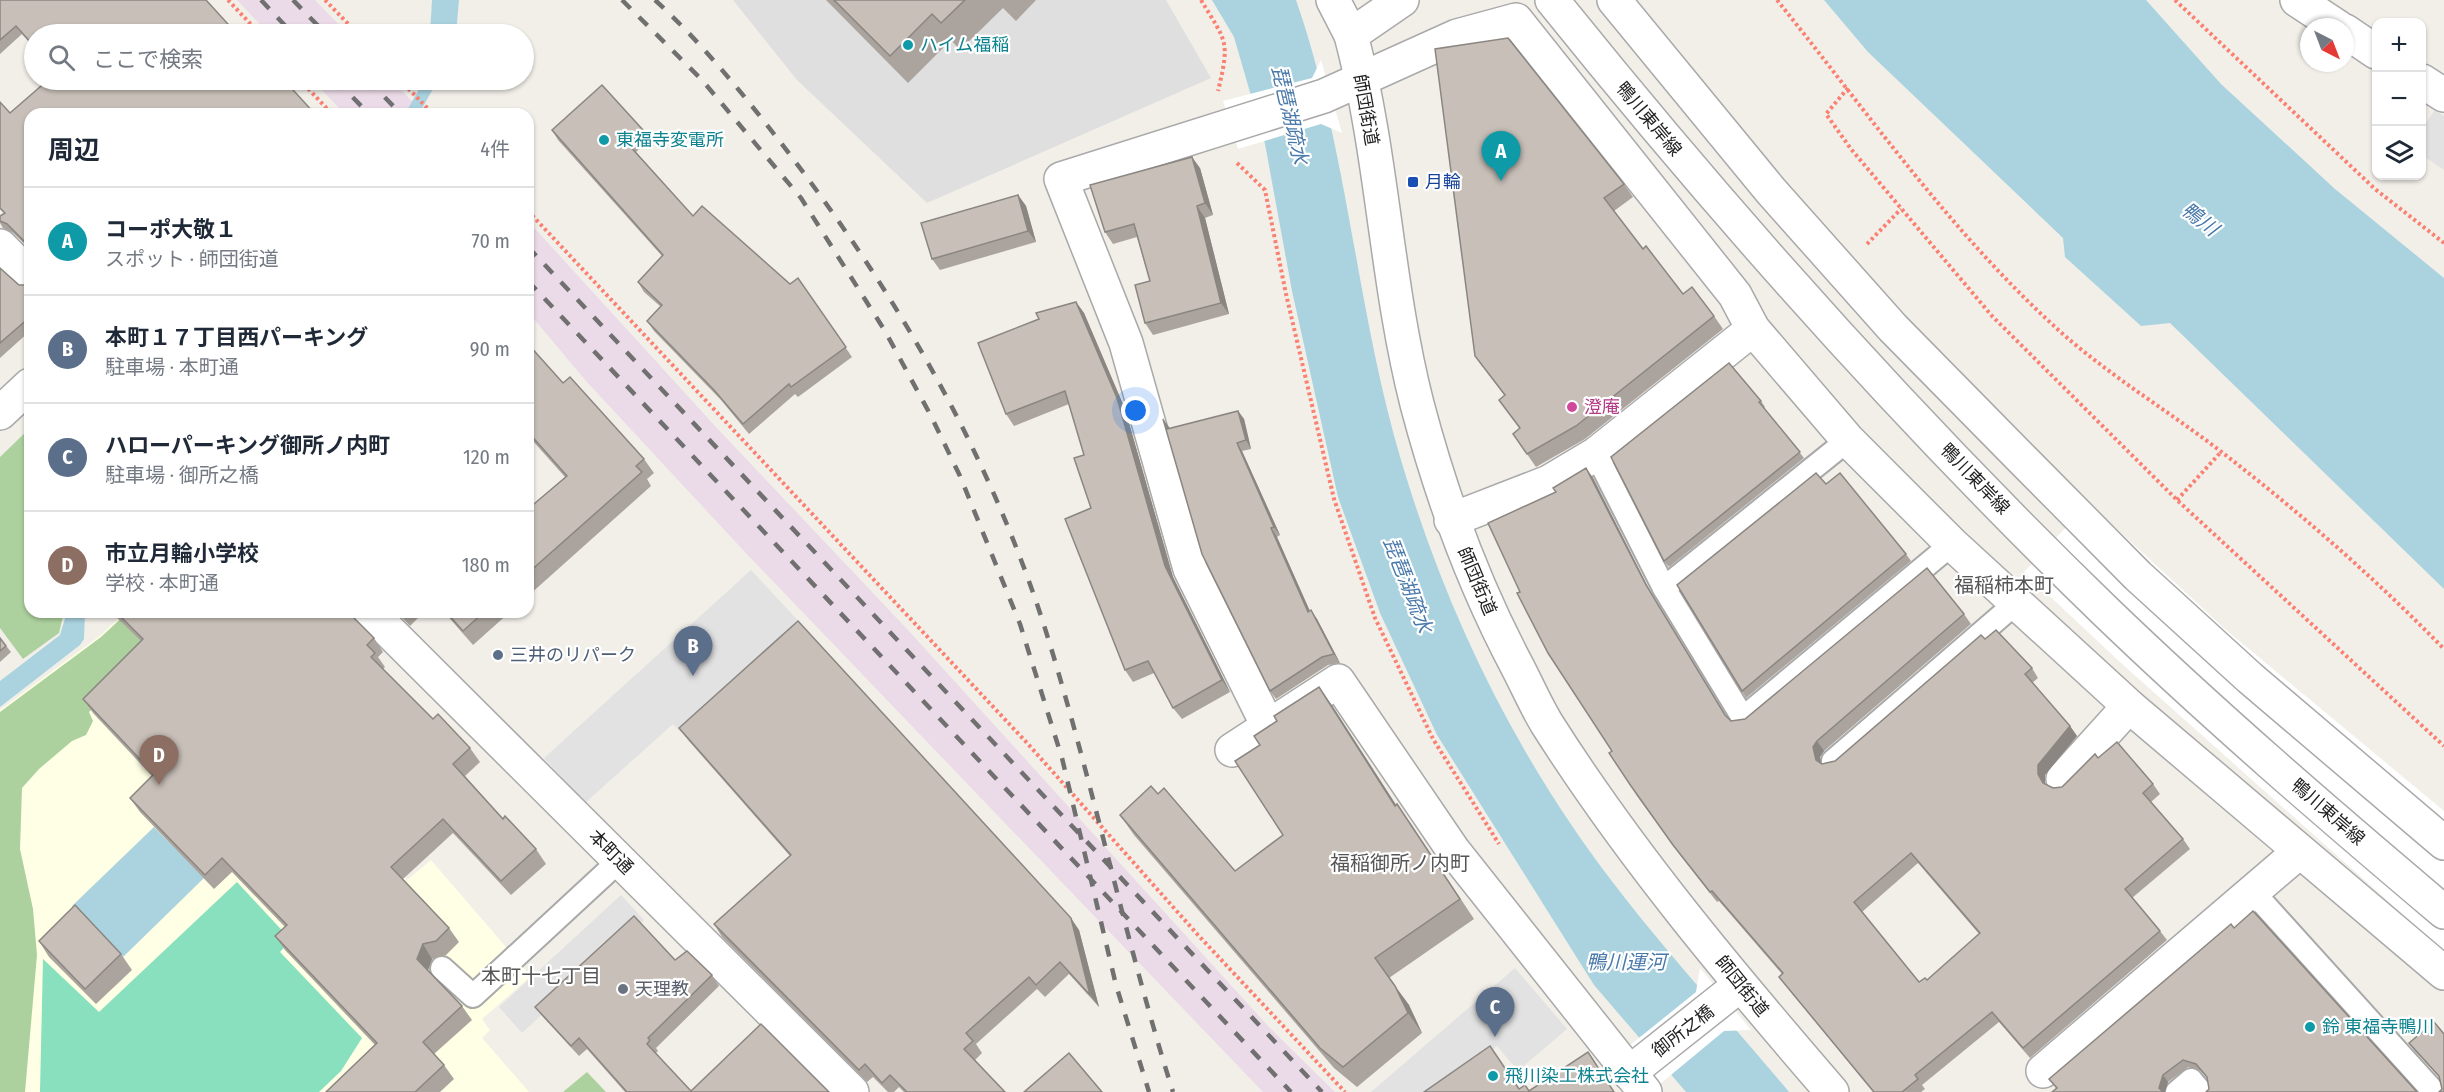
<!DOCTYPE html>
<html lang="ja">
<head>
<meta charset="utf-8">
<style>
  body { margin:0; font-family:"Fira Sans Condensed","Noto Sans JP",sans-serif; background:#f6f6f7; color:#1f2937 }
  .controls { position:absolute; right:18px; top:18px; display:grid; overflow:hidden; border-radius:12px; box-shadow:0 2px 4px #0004 }
  .controls button { width:54px; height:54px; display:grid; place-items:center; padding:0; border:0; border-bottom:2px solid #e0e1e3; background:#fff; color:#1f2937; font:30px sans-serif }
  .compass { position:absolute; left:2300px; top:18px; width:54px; height:54px; border-radius:50%; background:#fff; box-shadow:0 2px 4px #0004; rotate:138deg }
  .you { position:absolute; left:1136px; top:411px; width:21px; height:21px; margin:-15px; border:4px solid #fff; border-radius:50%; background:#1a73e8; box-shadow:0 0 0 9px #1a73e833 }
  .badge { display:grid; place-items:center; width:39px; height:39px; border-radius:50%; background:#d40000; color:#fff; font-size:20px; font-weight:700 }
  .pin { position:absolute; translate:-50% -50px; filter:drop-shadow(0 2px 3px #0008) }
  .pin::after { content:''; position:absolute; top:32px; width:21px; height:18px; background:inherit; clip-path:polygon(0 0,100% 0,50% 100%) }
  .list { margin:0; padding:0; list-style:none }
  h2 { display:flex; justify-content:space-between; align-items:center; height:78px; margin:0; padding:0 24px; font-size:26px }
  h2 small { font-size:20px; font-weight:400; color:#747a83 }
  .list li { display:grid; grid-template-columns:39px 1fr auto; gap:18px; align-items:center; box-sizing:border-box; height:108px; padding:0 24px; border-top:2px solid #e0e1e3 }
  .list b { display:block; font-size:22px; white-space:nowrap }
  .list p { margin:0; font-size:20px; white-space:nowrap; color:#747a83 }
  .list em { font-size:20px; font-style:normal; color:#747a83 }
  .icon { flex:none; width:33px; height:33px; fill:none; stroke:currentColor; stroke-width:2; stroke-linecap:round; stroke-linejoin:round }
  .map { position:relative; flex:none; width:2444px; height:1092px; overflow:hidden }
  .search { position:absolute; background:#fff; box-shadow:0 2px 4px #0004; left:24px; top:24px; width:510px; height:66px; display:flex; align-items:center; gap:15px; box-sizing:border-box; padding:0 21px; border-radius:33px; color:#747a83; font-size:22px }
  .panel { position:absolute; background:#fff; box-shadow:0 2px 4px #0004; left:24px; top:108px; width:510px; height:510px; border-radius:18px }
  .map>svg:first-child { display:block }
  .residential { fill:#e0dfdf }
  .industrial { fill:#ebdbe8 }
  .education { fill:#ffffe5 }
  .forest { fill:#add19e }
  .pitch { fill:#88e0be }
  .parking { fill:#e2e2e2 }
  .water { fill:#aad3df }
  .pier { fill:#fff }
  .lines { fill:none; stroke-linecap:round; stroke-linejoin:round }
  .stream { stroke:#aad3df; stroke-width:12 }
  .service-casing { stroke:#a9a9a9; stroke-width:26 }
  .minor-casing { stroke:#a9a9a9; stroke-width:36 }
  .tertiary-casing { stroke:#a9a9a9; stroke-width:36 }
  .path { stroke:#fa8072; stroke-width:4; stroke-dasharray:3 3; stroke-linecap:butt }
  .service { stroke:#fff; stroke-width:22 }
  .minor { stroke:#fff; stroke-width:33 }
  .tertiary { stroke:#fff; stroke-width:33 }
  .rail { stroke:#707070; stroke-width:4.5; stroke-dasharray:12 12; stroke-linecap:butt }
  .wall { fill:#aba49e; fill-rule:evenodd }
  .shaded-wall { fill:#8b8681 }
  .building { fill:#c7bfb8; stroke:#8b8681; stroke-width:1.5; fill-rule:evenodd }
  .culture-dot { fill:#0f9aa8; stroke:#fff; stroke-width:2 }
  .transit-dot { fill:#1a4fb4; stroke:#fff; stroke-width:2 }
  .hotel-dot { fill:#d1479c; stroke:#fff; stroke-width:2 }
  .service-dot { fill:#5c6f8a; stroke:#fff; stroke-width:2 }
  .worship-dot { fill:#6b7280; stroke:#fff; stroke-width:2 }
  .labels { text-anchor:middle; dominant-baseline:central; stroke-width:4.5; stroke-linejoin:round; paint-order:stroke }
  .culture-label { font-size:18px; fill:#0d838f; stroke:#fff; text-anchor:start }
  .street-label { font-size:18px; fill:#222; stroke:#fff }
  .transit-label { font-size:18px; fill:#164399; stroke:#fff; text-anchor:start }
  .hotel-label { font-size:18px; fill:#b23c85; stroke:#fff; text-anchor:start }
  .service-label { font-size:18px; fill:#4e5e75; stroke:#fff; text-anchor:start }
  .worship-label { font-size:18px; fill:#5b616d; stroke:#fff; text-anchor:start }
  .water-label { font-size:20px; font-style:italic; fill:#4a7aab; stroke:#fff }
  .neighbourhood-label { font-size:20px; fill:#555; stroke:#fff }
</style>
</head>
<body>
<div class="map">
<svg width="2444" height="1092" viewBox="0 0 2444 1092">
  <rect width="100%" height="100%" fill="#f2efe9"/>
  <path class="residential" d="M733 0H1166L1211 78 927 203 797 80Z"/>
  <g class="industrial">
    <path d="M237 0H315L348 34H269Z"/>
    <path d="M312 80H391L425 114H345Z"/>
    <path d="M528 221 716 427 907 629 1268 1026 1335 1092H1263L743 550 586 381 528 312Z"/>
  </g>
  <path class="education" d="M125 612H157L407 880 431 860 531 976 482 1019 490 1030 482 1038 529 1092H0V710L101 635Z"/>
  <g class="forest">
    <path d="M30 428V612H64L59 633 23 659 0 628V457Z"/>
    <path d="M128 612H153L137 667 89 712 93 721 86 735 72 741 39 769 22 788 20 849 33 909 37 955 25 1092H0V712L101 637Z"/>
    <path d="M587 1072 606 1092H563Z"/>
  </g>
  <path class="pitch" d="M237 882 291 940 280 952 362 1038 341 1071 319 1092H40L43 959 99 1012Z"/>
  <g class="parking">
    <path d="M2435 110 2444 116V170L2422 155V129Z"/>
    <path d="M751 570 805 628 685 737 673 724 585 803 544 758Z"/>
    <path d="M621 895 644 920 522 1033 499 1007Z"/>
    <path d="M1515 968 1567 1029 1518 1071 1497 1046 1443 1092H1371Z"/>
  </g>
  <g class="water">
    <path d="M432 0H459L456 34H430Z"/>
    <path d="M1212 0H1296C1348 149 1356 309 1401 460 1446 612 1515 754 1611 880 1667 954 1730 1021 1789 1092H1686L1594 985 1437 735 1380 613 1338 497 1292 291 1265 144 1234 37Z"/>
    <path d="M1824 0H2146L2221 84 2335 189 2444 278V589L2170 323 2141 326 2065 257 2063 238 1868 52Z"/>
    <path d="M67 612H85L84 639 80 645 0 707V681L60 635Z"/>
    <path d="M154 827 204 878 121 959 72 906Z"/>
  </g>
  <g class="pier">
    <path d="M1321 60 1342 133 1321 124 1238 149 1223 101 1312 78Z"/>
    <path d="M2089 503 2226 630 2444 811V951L2121 663 2024 572Z"/>
    <path d="M1700 968 1751 1030 1724 1031 1660 1084 1629 1046 1696 992Z"/>
  </g>
  <g class="lines">
    <path class="stream" d="M412 114 431 80"/>
    <g class="service-casing">
      <g id="service">
        <path d="M1596 454 1664 588 1743 718 1952 544"/>
        <path d="M1664 588 1848 440"/>
        <path d="M1833 761 2016 603"/>
        <path d="M2254 893 2434 1092"/>
        <path d="M442 968 473 996 620 860"/>
        <path d="M2177 1092 2191 1080 2201 1092"/>
      </g>
    </g>
    <g class="minor-casing">
      <g id="minor">
        <path d="M1333 0 1351 35"/>
        <path d="M2297 0 2338 27"/>
        <path d="M2345 31 2376 52"/>
        <path d="M2422 81 2444 95"/>
        <path d="M0 246 30 276"/>
        <path d="M0 413 30 385"/>
        <path d="M1451 520 1549 482 1596 454 1753 329"/>
        <path d="M370 612 852 1092"/>
        <path d="M1268 726 1190 569 1126 343 1061 179 1324 96 1457 36 1516 20 1735 295 1753 329 1848 440 1952 544 2129 706 2444 973"/>
        <path d="M1232 750 1338 681 1453 850 1645 1092"/>
        <path d="M2063 779 2129 706"/>
        <path d="M2043 1071 2299 852"/>
        <path d="M1629 1073 1740 985"/>
      </g>
    </g>
    <g class="tertiary-casing">
      <g id="tertiary">
        <path d="M1402 0 1351 35C1383 156 1386 283 1417 404 1441 495 1473 583 1517 666 1527 685 1536 706 1547 724 1630 855 1731 975 1832 1092"/>
        <path d="M1552 0C1724 214 1906 418 2103 609 2213 715 2328 814 2444 912"/>
        <path d="M1614 0 1771 191 1893 328 2023 460 2138 576 2250 678 2444 843"/>
      </g>
    </g>
    <g class="path">
      <path d="M228 0 260 34"/>
      <path d="M325 0 358 34"/>
      <path d="M1201 0C1227 43 1230 41 1218 91"/>
      <path d="M1777 0C1869 114 1954 237 2064 335 2112 377 2168 411 2219 450 2297 510 2375 578 2444 649"/>
      <path d="M2175 0 2375 189 2444 243"/>
      <path d="M300 80 332 114"/>
      <path d="M400 80 433 114"/>
      <path d="M1848 88 1826 114 1851 149 1992 316 2177 500 2444 746"/>
      <path d="M1237 163 1265 190 1286 294 1334 499 1375 618 1433 739 1499 844"/>
      <path d="M528 211 1028 744 1198 935 1345 1092"/>
      <path d="M1867 244 1901 209"/>
      <path d="M2177 500 2221 452"/>
    </g>
    <use href="#service" class="service"/>
    <use href="#minor" class="minor"/>
    <use href="#tertiary" class="tertiary"/>
    <g class="rail">
      <path d="M261 0 293 34"/>
      <path d="M293 0 326 34"/>
      <path d="M622 0 702 80 801 198 885 331 931 416 960 476 1020 624 1062 758 1116 985 1149 1092"/>
      <path d="M655 0C701 42 743 94 781 143 893 288 986 447 1043 622 1092 777 1124 937 1173 1092"/>
      <path d="M336 80 369 114"/>
      <path d="M368 80 401 114"/>
      <path d="M528 247 1322 1092"/>
      <path d="M528 281 1291 1092"/>
    </g>
  </g>
  <g class="wall">
    <path d="M0 0 34 34V48L22 34 0 54Z"/>
    <path d="M826 0H1036L1016 21 1003 8 960 50 951 40 908 83Z"/>
    <path d="M1435 49 1624 184 1633 197 1614 211 1643 249 1683 294 1714 316 1723 329 1585 439 1536 467 1513 434 1520 429 1499 400 1505 396 1475 356Z"/>
    <path d="M0 102 10 113 30 114V249L13 233 3 228 0 223V216L4 213 0 209Z"/>
    <path d="M552 130H643L650 140 636 152 693 216 790 284 798 278 852 357 798 397 795 394 749 434 721 400 654 331 647 321 661 307 644 292 638 282 662 256 558 140Z"/>
    <path d="M1200 168 1213 215 1205 218 1229 314 1153 335 1145 323 1150 281 1137 237 1113 244 1105 232Z"/>
    <path d="M1018 195 1026 206 1036 242 940 270 932 259Z"/>
    <path d="M0 268 19 285H30V331L0 358Z"/>
    <path d="M1076 302 1084 313 1125 409 1173 577 1230 692 1182 719 1173 708 1154 673 1133 682 1125 670 1091 508 1084 455 1069 404 1014 426 1006 414 1039 319Z"/>
    <path d="M528 344 563 383 644 459 654 473 647 479 651 486 528 596V509L565 477 532 440 528 443Z"/>
    <path d="M1761 401 1765 407 1764 408 1804 458 1669 567 1664 561 1611 457Z"/>
    <path d="M1238 411 1244 419 1251 449 1242 451 1280 535 1277 537 1309 611 1317 619 1340 663 1328 665 1276 699 1270 691 1202 554 1169 427 1170 429Z"/>
    <path d="M1586 468 1593 478 1652 595 1726 717 1731 721 1745 719 1964 614 1971 624 1824 751 1820 757 1822 764 1835 761 1985 639 2032 668 2038 678 2032 683 2070 726 2077 736 2045 775V784L2053 788 2062 787 2098 758 2153 784 2160 794 2151 802 2183 839 2190 849 2132 898 2160 931 2167 940 2030 1058 1999 1022 1922 1085 1925 1089 1921 1092H1873L1786 986 1779 977 1782 974 1719 901 1717 902 1680 855 1637 796 1612 751 1556 492ZM1918 863 1979 934 1927 980 1919 982 1862 912Z"/>
    <path d="M1826 484 1906 554 1911 561 1746 698 1742 691Z"/>
    <path d="M111 612H338L374 638 383 652 378 657 385 667 383 669 433 719 470 748 480 762 465 776 503 819 536 849 546 864 511 895 453 833 403 879 449 928 459 942 446 955 432 959 428 970 462 1006 472 1020 434 1054 444 1065 454 1079 440 1092H326L375 1045 285 950 275 936 285 927 232 872 214 889 140 812 130 798 152 776 93 713 83 699 141 641Z"/>
    <path d="M397 612H424L410 626Z"/>
    <path d="M444 612H510L473 645Z"/>
    <path d="M0 638 11 652 0 662Z"/>
    <path d="M1319 687 1333 707 1396 805 1411 824 1474 919 1389 978 1409 1005 1422 1033 1357 1087 1334 1068 1134 835 1120 815 1158 794 1235 871 1283 835 1260 745 1277 721Z"/>
    <path d="M679 728 1079 930 1099 1007 1069 974 1045 997 1037 989 976 1044 982 1053 975 1060 1005 1092H904L899 1087 894 1092H888L873 1077 867 1082 722 937 714 924 790 856 688 740Z"/>
    <path d="M2234 928 2209 1089 2207 1078 2201 1071 2188 1067 2168 1082 2165 1092H2052L2056 1088 2049 1079Z"/>
    <path d="M39 941 121 954 132 970 96 1004 49 957Z"/>
    <path d="M712 975 719 986 656 1048 658 1051 656 1053 691 1091 829 1092H625L587 1049 579 1056 543 1017 535 1007Z"/>
    <path d="M2444 1034 2442 1089 2440 1078 2414 1050 2409 1043Z"/>
  </g>
  <g class="shaded-wall">
    <path d="M1192 157 1200 168 1213 215 1205 203Z"/>
    <path d="M1018 195 1026 206 1036 242 1028 231Z"/>
    <path d="M1197 206 1205 218 1229 314 1221 303Z"/>
    <path d="M1076 302 1084 313 1125 409 1173 577 1230 692 1222 680 1165 566Z"/>
    <path d="M1238 411 1244 419 1251 449 1246 440Z"/>
    <path d="M1163 419 1169 427 1173 438 1167 429Z"/>
    <path d="M1237 443 1242 451 1280 535 1274 527Z"/>
    <path d="M1586 468 1593 478 1652 595 1731 725 1646 585Z"/>
    <path d="M1271 528 1277 537 1314 620 1308 612Z"/>
    <path d="M1311 610 1317 619 1340 663 1334 654Z"/>
    <path d="M1319 687 1333 707 1409 825 1395 806Z"/>
    <path d="M2070 726 2077 736 2045 775V784L2050 792 2038 774V765Z"/>
    <path d="M1817 741 1824 751 1820 757 1822 769 1816 760 1813 747Z"/>
    <path d="M1071 918 1079 930 1099 1007 1090 995Z"/>
    <path d="M423 944 432 959 427 973 417 959Z"/>
    <path d="M1395 986 1409 1005 1422 1033 1408 1013Z"/>
    <path d="M2163 1075 2168 1082 2165 1092H2162L2159 1088Z"/>
  </g>
  <g class="building">
    <path d="M0 0H206L237 34H34V46L16 26 0 40Z"/>
    <path d="M834 0H965L941 23 932 14 890 56Z"/>
    <path d="M1508 38 1624 184 1604 198 1643 249 1646 246 1683 294 1692 287 1714 316 1576 426 1527 454 1513 434 1520 428 1499 400 1505 395 1475 356 1435 49Z"/>
    <path d="M48 80H284L315 114H30V247L7 224 0 221V216L5 213 0 208V102L10 113Z"/>
    <path d="M602 85 643 130 628 144 693 216 702 206 790 284 798 278 846 347 791 387 789 384 743 424 714 390 647 321 662 305 638 282 663 255 552 130Z"/>
    <path d="M1192 157 1205 203 1197 206 1221 303 1145 323 1135 285 1150 281 1134 224 1105 232 1090 185Z"/>
    <path d="M1018 195 1028 231 932 259 921 223Z"/>
    <path d="M0 268 19 285H30V317L0 343Z"/>
    <path d="M1076 302 1117 398 1165 566 1222 680 1173 708 1148 661 1125 670 1065 519 1091 508 1074 458 1084 455 1065 391 1006 414 978 343 1039 319 1036 313Z"/>
    <path d="M528 344 563 383 570 377 644 459 636 466 642 472 528 573V509L567 476 528 432Z"/>
    <path d="M1729 363 1761 401 1759 402 1800 452 1664 561 1611 457Z"/>
    <path d="M1238 411 1246 440 1237 443 1274 527 1271 528 1308 612 1311 610 1334 654 1322 657 1270 691 1202 554 1163 419 1167 429Z"/>
    <path d="M1586 468 1646 585 1725 715 1731 721 1745 719 1927 568 1964 614 1817 741 1813 747 1816 760 1822 764 1835 761 1981 635 1985 639 1996 630 2032 668 2025 674 2070 726 2038 765V774L2043 783 2053 788 2062 787 2095 754 2098 758 2117 742 2153 784 2143 793 2183 839 2125 889 2160 931 2023 1048 1992 1012 1915 1075 1918 1079 1902 1092H1874L1779 977 1783 973 1712 891 1710 892 1673 845 1631 786 1609 753 1612 751 1548 653 1517 593 1520 592 1488 523 1556 492 1553 488ZM1911 853 1980 933 1927 980 1925 978 1919 982 1854 902Z"/>
    <path d="M1816 473 1826 484 1840 473 1906 554 1742 691 1677 585Z"/>
    <path d="M116 612H338L339 614 342 612H348L374 638 367 645 375 653 371 657 433 719 438 714 470 748 453 764 503 819 505 816 536 849 501 881 443 819 391 867 449 928 436 941 423 944 417 959 462 1006 423 1042 444 1065 415 1092H326L377 1043 275 936 287 925 222 858 205 875 130 798 154 774 83 699 143 639Z"/>
    <path d="M446 612H484L463 631Z"/>
    <path d="M798 621 1071 918 1090 995 1060 962 1036 985 1029 977 966 1033 973 1041 964 1049 1005 1092H907L890 1075 882 1083 865 1064 859 1070 714 924 791 855 679 728Z"/>
    <path d="M0 638 6 646 0 651Z"/>
    <path d="M1319 687 1395 806 1397 804 1460 899 1375 958 1395 986 1408 1013 1343 1067 1320 1048 1120 815 1151 786 1158 794 1164 788 1235 871 1283 835 1235 761 1260 745 1254 736 1277 721 1274 716Z"/>
    <path d="M75 905 121 954 85 989 39 941Z"/>
    <path d="M2253 911 2417 1092H2206L2209 1089 2207 1077 2196 1064 2183 1060 2163 1075 2159 1088 2163 1092H2052L2057 1088 2049 1079 2231 924 2234 928Z"/>
    <path d="M634 916 675 960 687 951 712 975 648 1038 650 1040 647 1044 691 1091 761 1024 829 1092H627L579 1038 571 1046 535 1007Z"/>
    <path d="M2434 1022 2444 1034V1092H2439L2442 1089 2439 1076 2409 1043Z"/>
    <path d="M1490 1046 1519 1089 1525 1085 1529 1091 1588 1052 1614 1092H1424Z"/>
    <path d="M1069 1053 1102 1092H1024Z"/>
  </g>
  <g class="culture-dot">
    <circle cx="908" cy="45" r="6"/>
    <circle cx="604" cy="140" r="6"/>
    <circle cx="2310" cy="1027" r="6"/>
    <circle cx="1493" cy="1076" r="6"/>
  </g>
  <rect class="transit-dot" x="1407" y="176" width="12" height="12" rx="3"/>
  <circle class="hotel-dot" cx="1572" cy="407" r="6"/>
  <circle class="service-dot" cx="498" cy="655" r="6"/>
  <circle class="worship-dot" cx="623" cy="989" r="6"/>
  <g class="labels">
    <g class="culture-label">
      <text x="920" y="45">ハイム福稲</text>
      <text x="616" y="140">東福寺変電所</text>
      <text x="2322" y="1027">鈴 東福寺鴨川</text>
      <text x="1505" y="1076">飛川染工株式会社</text>
    </g>
    <g class="street-label">
      <text transform="translate(1366 110) rotate(80)">師団街道</text>
      <text transform="translate(1649 119) rotate(50)">鴨川東岸線</text>
      <text transform="translate(1975 479) rotate(46)">鴨川東岸線</text>
      <text transform="translate(1477 581) rotate(67)">師団街道</text>
      <text transform="translate(2328 812) rotate(41)">鴨川東岸線</text>
      <text transform="translate(611 852) rotate(45)">本町通</text>
      <text transform="translate(1742 986) rotate(51)">師団街道</text>
      <text transform="translate(1683 1031) rotate(-38)">御所之橋</text>
    </g>
    <g class="transit-label">
      <text x="1425" y="182">月輪</text>
    </g>
    <g class="hotel-label">
      <text x="1584" y="407">澄庵</text>
    </g>
    <g class="service-label">
      <text x="510" y="655">三井のリパーク</text>
    </g>
    <g class="worship-label">
      <text x="635" y="989">天理教</text>
    </g>
    <g class="water-label">
      <text transform="translate(1290 115) rotate(77)">琵琶湖疏水</text>
      <text transform="translate(2200 219) rotate(38)">鴨川</text>
      <text transform="translate(1408 585) rotate(69)">琵琶湖疏水</text>
      <text x="1626" y="962">鴨川運河</text>
    </g>
    <g class="neighbourhood-label">
      <text x="2004" y="585">福稲柿本町</text>
      <text x="1400" y="863">福稲御所ノ内町</text>
      <text x="541" y="976">本町十七丁目</text>
    </g>
  </g>
</svg>
<div class="controls">
<button>+</button>
<button>−</button>
<button><svg class="icon" aria-label="layers" viewBox="0 0 24 24"><path d="M12 4l9 5-9 5-9-5zM3 14l9 5 9-5"/></svg></button>
</div>
<svg class="compass" viewBox="-18 -18 36 36"><path d="M0-13l5 13h-10z" fill="#e53935"/><path d="M0 13l5-13h-10z" fill="#747a83"/></svg>
<div class="you"></div>
<div class="pin badge" style="left:1501px;top:181px;background:#0f9aa8">A</div>
<div class="pin badge" style="left:693px;top:676px;background:#5c6f8a">B</div>
<div class="pin badge" style="left:1495px;top:1037px;background:#5c6f8a">C</div>
<div class="pin badge" style="left:159px;top:785px;background:#8d6e63">D</div>
<div class="search"><svg class="icon" aria-label="search" viewBox="0 0 24 24"><circle cx="10" cy="10" r="6"/><path d="M15 15l6 6"/></svg>ここで検索</div>
<section class="panel">
<h2>周辺<small>4件</small></h2>
<ul class="list">
<li><span class="badge" style="background:#0f9aa8">A</span><div><b>コーポ大敬１</b><p>スポット · 師団街道</p></div><em>70 m</em></li>
<li><span class="badge" style="background:#5c6f8a">B</span><div><b>本町１７丁目西パーキング</b><p>駐車場 · 本町通</p></div><em>90 m</em></li>
<li><span class="badge" style="background:#5c6f8a">C</span><div><b>ハローパーキング御所ノ内町</b><p>駐車場 · 御所之橋</p></div><em>120 m</em></li>
<li><span class="badge" style="background:#8d6e63">D</span><div><b>市立月輪小学校</b><p>学校 · 本町通</p></div><em>180 m</em></li>
</ul>
</section>
</div>
</body>
</html>
